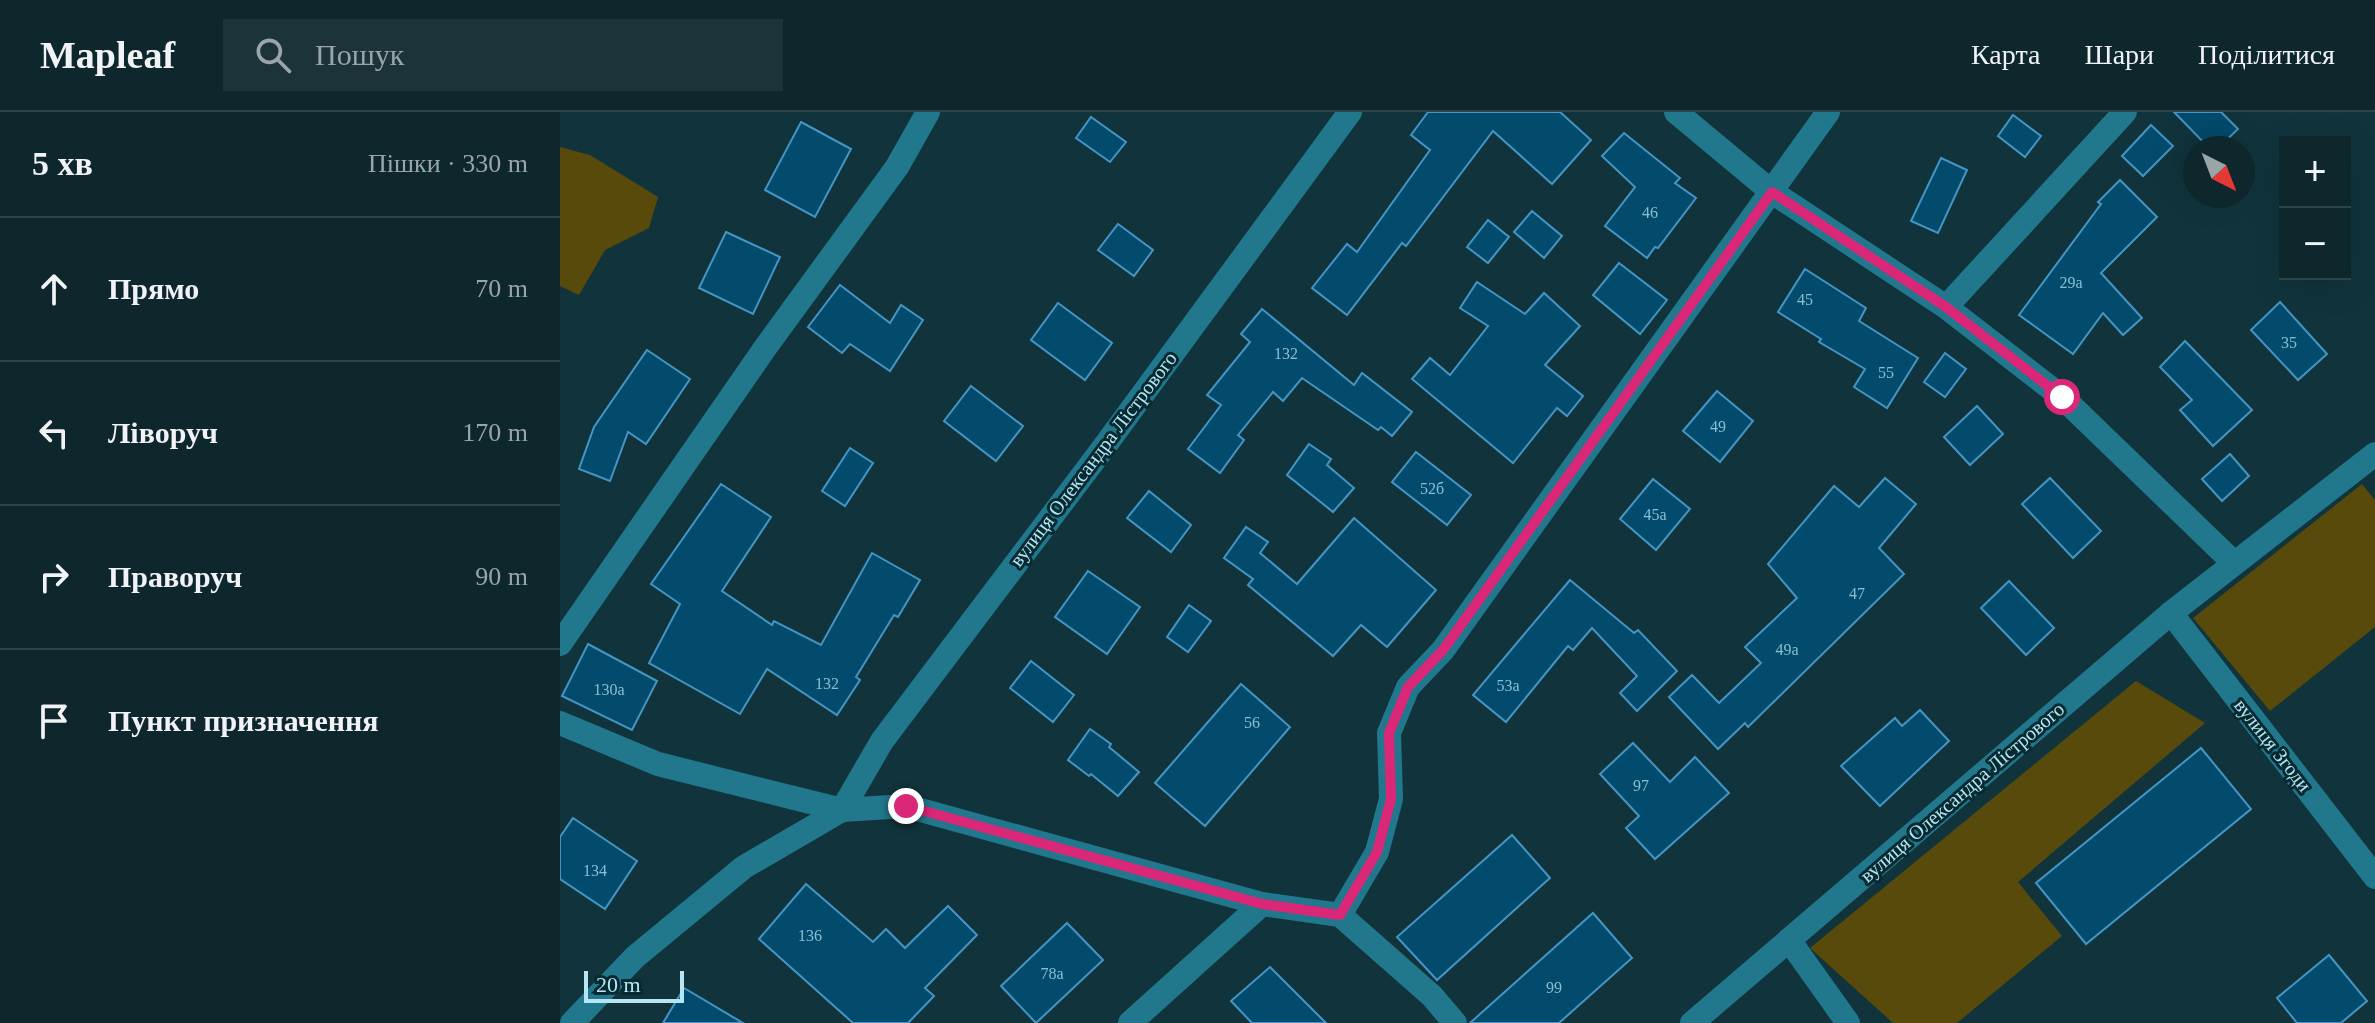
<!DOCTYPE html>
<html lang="uk">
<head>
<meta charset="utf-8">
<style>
  body { margin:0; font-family:Georgia,serif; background:#1b3339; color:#f1f3f6 }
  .controls { position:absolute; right:24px; top:24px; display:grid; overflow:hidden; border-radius:0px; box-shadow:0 8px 32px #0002 }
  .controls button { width:72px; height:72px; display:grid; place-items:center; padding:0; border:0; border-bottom:2px solid #2d4449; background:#0d272d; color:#f1f3f6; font:40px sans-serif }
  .compass { position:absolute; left:1623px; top:24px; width:72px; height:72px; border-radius:50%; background:#0d272d; box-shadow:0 8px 32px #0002; rotate:138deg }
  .scale { position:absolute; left:24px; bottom:20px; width:100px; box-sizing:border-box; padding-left:8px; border:4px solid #b6e6f3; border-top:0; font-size:22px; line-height:28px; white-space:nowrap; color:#b6e6f3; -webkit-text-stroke:6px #062a32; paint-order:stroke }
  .stop { position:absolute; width:24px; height:24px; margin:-18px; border:6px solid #db2777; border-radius:50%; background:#fff }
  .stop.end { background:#db2777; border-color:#fff; box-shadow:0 2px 8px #0008 }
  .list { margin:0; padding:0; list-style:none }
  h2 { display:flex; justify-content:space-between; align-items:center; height:104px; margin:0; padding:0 32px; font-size:34px }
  h2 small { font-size:26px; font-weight:400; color:#9aa5aa }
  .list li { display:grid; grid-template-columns:52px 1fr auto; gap:24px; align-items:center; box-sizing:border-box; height:144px; padding:0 32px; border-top:2px solid #2d4449 }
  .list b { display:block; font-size:30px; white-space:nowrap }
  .list em { font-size:26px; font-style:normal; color:#9aa5aa }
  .icon { flex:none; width:44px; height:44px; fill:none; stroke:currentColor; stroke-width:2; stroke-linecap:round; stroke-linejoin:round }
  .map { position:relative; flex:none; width:1815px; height:911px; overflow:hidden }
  header { display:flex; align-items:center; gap:48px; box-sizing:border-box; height:112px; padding:0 40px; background:#0d272d; border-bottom:2px solid #2d4449 }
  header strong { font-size:38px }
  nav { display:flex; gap:44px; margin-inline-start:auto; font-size:28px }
  .search { width:560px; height:72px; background:#1b3339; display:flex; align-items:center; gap:20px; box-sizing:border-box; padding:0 28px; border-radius:0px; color:#9aa5aa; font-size:30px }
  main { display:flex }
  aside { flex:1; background:#0d272d }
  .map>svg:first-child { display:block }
  .green { fill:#574a0b }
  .building { fill:#034b6d; stroke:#4595c4; stroke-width:2 }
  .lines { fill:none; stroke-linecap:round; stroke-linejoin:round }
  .street { stroke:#21788c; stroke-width:24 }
  .route { stroke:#db2777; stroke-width:10 }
  .labels { text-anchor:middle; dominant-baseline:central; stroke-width:6; stroke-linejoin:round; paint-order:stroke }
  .number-label { font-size:16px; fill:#89bfd2 }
  .street-label { font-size:20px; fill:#b6e6f3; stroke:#062a32 }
</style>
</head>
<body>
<header>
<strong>Mapleaf</strong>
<div class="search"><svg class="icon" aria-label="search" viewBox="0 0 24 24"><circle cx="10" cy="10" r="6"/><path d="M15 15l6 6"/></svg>Пошук</div>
<nav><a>Карта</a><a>Шари</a><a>Поділитися</a></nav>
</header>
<main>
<aside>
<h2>5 хв<small>Пішки · 330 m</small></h2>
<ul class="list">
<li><svg class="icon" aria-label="ahead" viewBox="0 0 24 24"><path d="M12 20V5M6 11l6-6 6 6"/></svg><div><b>Прямо</b></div><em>70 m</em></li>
<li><svg class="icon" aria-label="left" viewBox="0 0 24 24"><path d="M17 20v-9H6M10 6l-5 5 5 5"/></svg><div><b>Ліворуч</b></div><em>170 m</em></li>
<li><svg class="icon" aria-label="right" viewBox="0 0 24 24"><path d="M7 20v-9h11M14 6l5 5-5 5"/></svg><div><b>Праворуч</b></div><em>90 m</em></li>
<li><svg class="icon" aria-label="arrive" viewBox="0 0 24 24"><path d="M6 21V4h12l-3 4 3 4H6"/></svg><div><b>Пункт призначення</b></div></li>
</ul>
</aside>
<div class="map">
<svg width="1815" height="911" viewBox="0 0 1815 911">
  <rect width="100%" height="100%" fill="#11343c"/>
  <g class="green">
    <path d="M0 35 30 43 98 85 89 116 45 138 19 183 0 174Z"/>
    <path d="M1802 372 1815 388V515L1710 599 1633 506Z"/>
    <path d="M1576 569 1645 611 1458 770 1502 824 1397 911H1333L1250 836Z"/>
  </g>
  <g class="building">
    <path d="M868 0H1000L1031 28 992 72 933 19 846 134 842 131 787 203 752 176 787 132 797 140 870 38 851 23Z"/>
    <path d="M1614 0H1661L1678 17 1658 36H1649Z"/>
    <path d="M1453 3 1481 24 1465 45 1438 24Z"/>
    <path d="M531 5 566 30 550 50 516 26Z"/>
    <path d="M241 10 291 37 255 105 205 78Z"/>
    <path d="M1591 13 1613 34 1583 64 1562 44Z"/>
    <path d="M1064 21 1120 66 1115 71 1136 86 1098 136 1095 135 1087 146 1045 114 1075 75 1042 44Z"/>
    <path d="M1381 46 1407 58 1378 121 1351 109Z"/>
    <path d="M1560 68 1597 105 1541 161 1582 206 1563 223 1543 201 1513 242 1459 203 1541 92 1538 90Z"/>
    <path d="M972 99 1002 124 984 146 954 120Z"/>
    <path d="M928 108 949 125 928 151 907 135Z"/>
    <path d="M558 112 593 138 574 164 538 138Z"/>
    <path d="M166 120 220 145 193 202 139 176Z"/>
    <path d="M1059 151 1107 188 1080 222 1033 183Z"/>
    <path d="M1245 157 1306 196 1299 209 1358 246 1327 296 1294 275 1305 257 1259 230 1261 227 1218 200Z"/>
    <path d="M917 170 965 202 984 181 1020 214 985 253 1023 284 1007 304 997 296 953 351 852 267 870 246 890 263 928 214 900 196Z"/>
    <path d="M280 173 330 211 341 193 363 208 330 259 290 232 282 241 248 215Z"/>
    <path d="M1720 190 1767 242 1738 268 1691 218Z"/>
    <path d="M498 191 552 231 525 268 471 228Z"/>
    <path d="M702 197 794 273 802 261 852 300 832 324 821 315 818 318 742 266 723 289 713 280 678 323 684 328 660 361 628 337 661 293 647 283 690 230 681 222Z"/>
    <path d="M1625 229 1692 298 1653 334 1620 298 1632 288 1600 255Z"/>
    <path d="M87 238 130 267 86 332 68 320 50 369 19 357 34 315Z"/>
    <path d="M1385 241 1406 257 1385 285 1364 270Z"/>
    <path d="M411 274 463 314 436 349 384 309Z"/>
    <path d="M1157 279 1193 309 1160 350 1123 319Z"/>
    <path d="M1417 294 1443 322 1410 353 1384 325Z"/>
    <path d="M749 332 771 347 767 353 794 376 773 400 727 363Z"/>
    <path d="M290 336 313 351 285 394 262 379Z"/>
    <path d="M856 340 911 383 887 413 832 370Z"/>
    <path d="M1670 342 1689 364 1662 389 1642 367Z"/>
    <path d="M1325 366 1356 392 1319 436 1344 462 1188 615 1185 611 1158 637 1109 585 1132 563 1159 591 1201 551 1185 535 1237 486 1208 452 1274 374 1299 395Z"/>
    <path d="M1490 366 1541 419 1513 446 1462 392Z"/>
    <path d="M1093 367 1130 397 1096 438 1060 407Z"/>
    <path d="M161 372 211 405 162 479 212 513 214 509 261 533 312 441 360 468 338 505 334 503 296 565 300 568 277 603 207 557 180 602 89 551 120 492 91 472Z"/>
    <path d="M589 379 631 413 611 440 567 406Z"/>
    <path d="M794 406 876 478 827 535 801 513 773 544 688 473 693 467 664 446 686 415 708 430 700 441 737 472Z"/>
    <path d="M528 459 580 495 547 542 495 505Z"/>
    <path d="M1010 468 1074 521 1078 518 1117 559 1077 599 1060 581 1077 564 1032 516 1013 538 1008 534 946 610 913 583Z"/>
    <path d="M1449 469 1494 516 1466 543 1421 496Z"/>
    <path d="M629 493 651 509 628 540 607 525Z"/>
    <path d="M28 532 97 569 72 618 2 584Z"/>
    <path d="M471 549 514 583 493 610 450 576Z"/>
    <path d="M681 572 730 615 645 714 595 671Z"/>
    <path d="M1360 598 1389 629 1320 694 1281 654 1335 606 1342 614Z"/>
    <path d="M530 617 551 632 549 635 579 660 558 684 531 662 529 664 508 648Z"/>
    <path d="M1073 631 1110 670 1135 645 1169 681 1095 747 1066 716 1079 704 1040 662Z"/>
    <path d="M1641 636 1691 697 1526 832 1476 771Z"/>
    <path d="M13 706 77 749 45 797 0 767V725Z"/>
    <path d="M952 723 990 766 877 868 837 825Z"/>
    <path d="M246 772 313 830 326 817 345 836 388 794 417 823 365 876 374 884 348 911H293L199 827Z"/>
    <path d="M1033 801 1072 846 999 911H910Z"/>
    <path d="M507 811 543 848 476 911 441 874Z"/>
    <path d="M1769 843 1807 889 1781 911H1737L1717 886Z"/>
    <path d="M710 855 766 911H692L671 889Z"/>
    <path d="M124 876 183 911H103Z"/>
  </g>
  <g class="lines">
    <g class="street">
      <path d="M1116 0 1212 80 1386 195 1502 285 1674 451"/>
      <path d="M1386 195 1565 0"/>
      <path d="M1611 501 1815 765"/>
      <path d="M0 532 205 236 337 55 368 0"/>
      <path d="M0 611 98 652 282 698 346 694 702 792"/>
      <path d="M780 803 817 740 831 687 829 621 848 575 883 538 1268 0"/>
      <path d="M1229 828 1288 911"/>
      <path d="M12 911 75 845 184 755 282 698 322 629 544 335 790 0"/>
      <path d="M570 911 702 792 780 803 872 884 895 911"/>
      <path d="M1132 911 1611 501 1815 342"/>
    </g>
  </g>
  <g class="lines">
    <path class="route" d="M346 694 702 792 780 803 817 740 831 687 829 621 848 575 883 538 1212 80 1386 195 1502 285"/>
  </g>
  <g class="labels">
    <g class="number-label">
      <text x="1090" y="100">46</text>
      <text x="1511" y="170">29а</text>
      <text x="1245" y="187">45</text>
      <text x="1729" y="230">35</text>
      <text x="726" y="241">132</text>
      <text x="1326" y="260">55</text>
      <text x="1158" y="314">49</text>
      <text x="872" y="376">52б</text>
      <text x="1095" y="402">45а</text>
      <text x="1297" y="481">47</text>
      <text x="1227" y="537">49а</text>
      <text x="267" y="571">132</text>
      <text x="948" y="573">53а</text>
      <text x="49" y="577">130а</text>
      <text x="692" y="610">56</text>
      <text x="1081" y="673">97</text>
      <text x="35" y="758">134</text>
      <text x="250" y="823">136</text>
      <text x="492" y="861">78а</text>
      <text x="994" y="875">99</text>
    </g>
    <g class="street-label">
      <text transform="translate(533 347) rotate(-53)">вулиця Олександра Лістрового</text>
      <text transform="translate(1713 633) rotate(52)">вулиця Згоди</text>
      <text transform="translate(1402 680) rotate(-41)">вулиця Олександра Лістрового</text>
    </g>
  </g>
</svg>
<div class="controls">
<button>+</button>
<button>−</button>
</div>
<svg class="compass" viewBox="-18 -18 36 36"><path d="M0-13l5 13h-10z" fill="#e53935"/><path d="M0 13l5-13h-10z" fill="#9aa5aa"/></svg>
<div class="scale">20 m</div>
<div class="stop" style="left:1502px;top:285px"></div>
<div class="stop end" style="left:346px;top:694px"></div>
</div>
</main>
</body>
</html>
